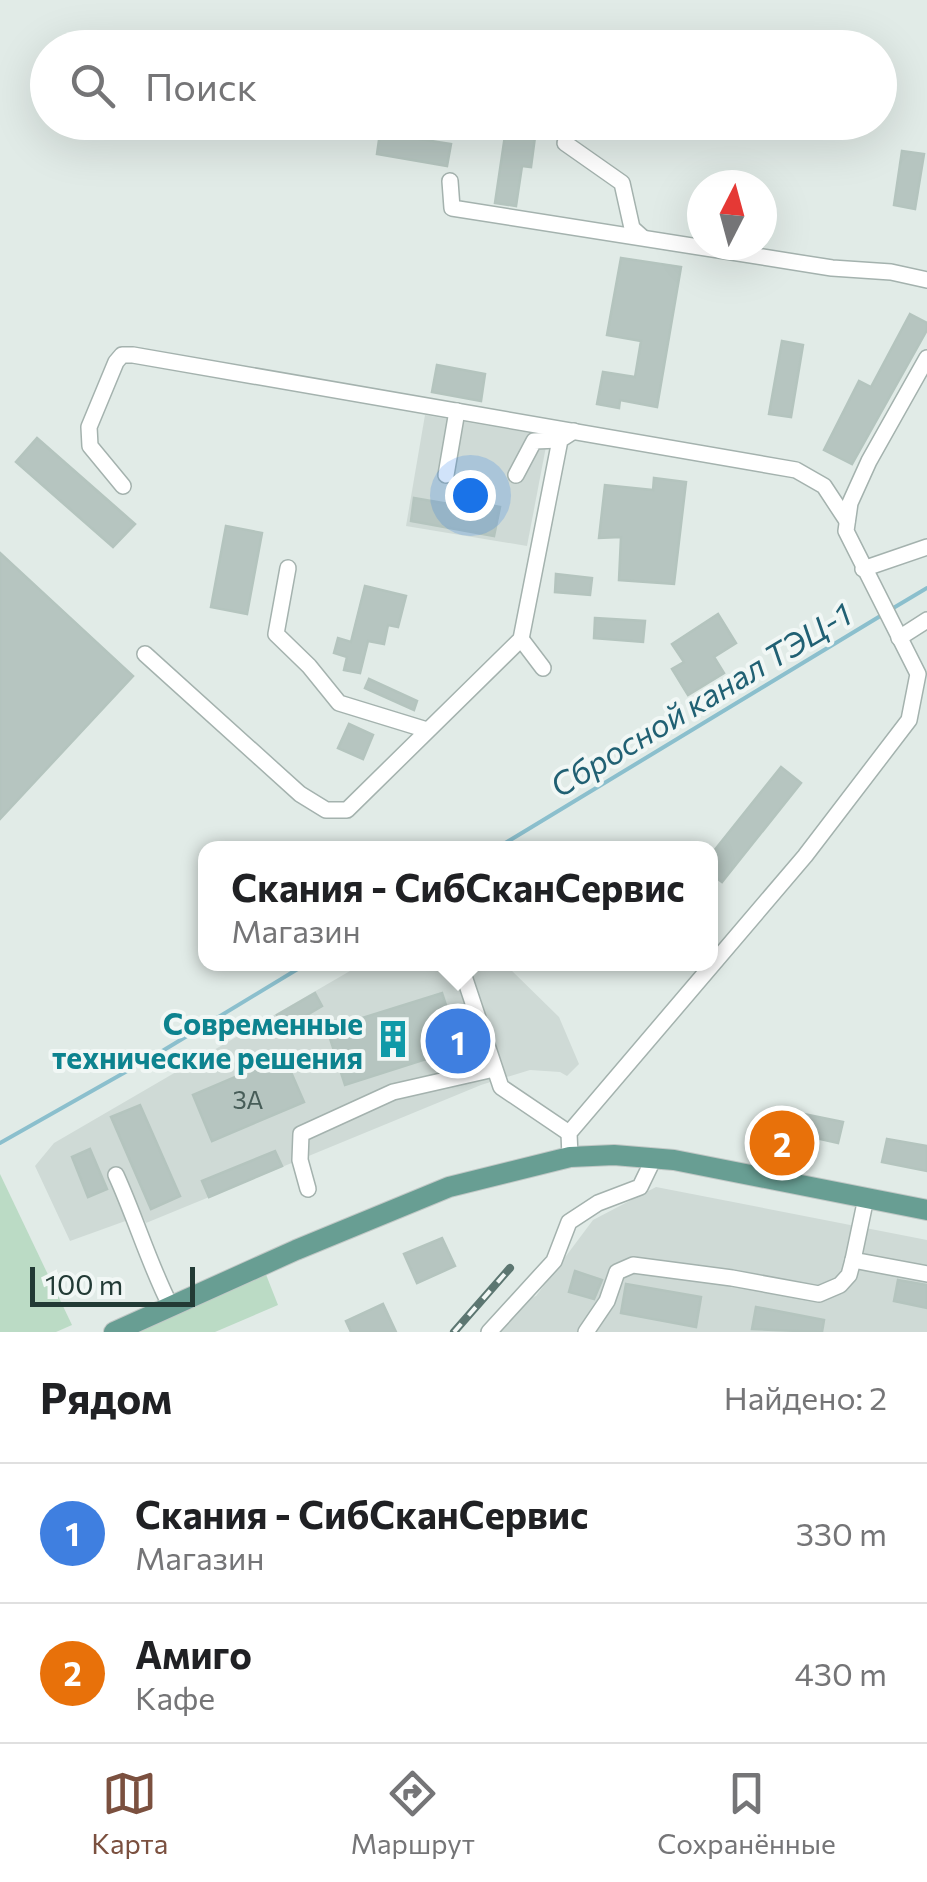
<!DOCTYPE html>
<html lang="ru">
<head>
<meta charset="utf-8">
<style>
  body { margin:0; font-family:Commissioner,sans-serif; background:#f6f6f6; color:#202124 }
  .compass { position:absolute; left:687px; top:170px; width:90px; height:90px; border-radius:50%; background:#fff; box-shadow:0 10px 40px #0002; rotate:6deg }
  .scale { position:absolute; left:30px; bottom:25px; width:165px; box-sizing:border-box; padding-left:10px; border:5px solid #223a35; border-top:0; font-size:28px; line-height:35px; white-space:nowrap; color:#223a35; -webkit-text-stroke:8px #f1f7f5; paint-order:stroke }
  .you { position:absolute; left:470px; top:495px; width:35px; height:35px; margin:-25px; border:8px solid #fff; border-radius:50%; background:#1a73e8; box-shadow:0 0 0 15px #1a73e833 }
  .badge { display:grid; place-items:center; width:65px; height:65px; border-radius:50%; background:#7b503f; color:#fff; font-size:32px; font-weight:700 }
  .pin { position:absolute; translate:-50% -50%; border:5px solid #fff; box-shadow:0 2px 10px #0006 }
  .popup { position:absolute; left:198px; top:841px; width:520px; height:130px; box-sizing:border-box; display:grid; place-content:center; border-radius:20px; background:#fff; filter:drop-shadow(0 2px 8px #0005); font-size:32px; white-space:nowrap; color:#757577 }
  .popup b { font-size:38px; color:#202124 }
  .popup::after { content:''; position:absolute; left:50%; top:100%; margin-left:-20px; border:20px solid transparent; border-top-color:#fff }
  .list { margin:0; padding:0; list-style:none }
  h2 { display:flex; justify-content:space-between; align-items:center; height:130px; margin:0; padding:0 40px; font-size:42px }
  h2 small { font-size:32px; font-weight:400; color:#757577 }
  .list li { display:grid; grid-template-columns:65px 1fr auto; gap:30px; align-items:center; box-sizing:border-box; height:140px; padding:0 40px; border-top:2px solid #e0e0e0 }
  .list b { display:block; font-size:38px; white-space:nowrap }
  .list p { margin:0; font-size:32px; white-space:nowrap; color:#757577 }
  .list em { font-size:32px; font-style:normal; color:#757577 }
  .icon { flex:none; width:55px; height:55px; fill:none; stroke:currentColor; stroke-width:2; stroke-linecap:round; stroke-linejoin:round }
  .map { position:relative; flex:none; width:927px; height:1332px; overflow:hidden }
  .search { position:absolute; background:#fff; box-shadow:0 10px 40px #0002; left:30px; right:30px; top:30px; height:110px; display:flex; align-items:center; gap:25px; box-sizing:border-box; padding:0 35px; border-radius:55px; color:#757577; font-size:38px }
  .sheet { height:410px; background:#fff }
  nav { display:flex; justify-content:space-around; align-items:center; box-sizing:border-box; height:140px; border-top:2px solid #e0e0e0; background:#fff; font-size:28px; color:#757577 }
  nav a { display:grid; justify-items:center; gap:5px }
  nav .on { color:#7b503f }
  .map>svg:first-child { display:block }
  .built { fill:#cfdad6 }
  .green { fill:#bbdbc5 }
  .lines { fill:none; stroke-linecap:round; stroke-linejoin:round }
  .stream { stroke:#8bbfcd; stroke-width:4 }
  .building { fill:#b6c5c0; stroke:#b4c4be; stroke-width:2.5 }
  .minor-casing { stroke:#a4b2ae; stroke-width:18 }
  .major-casing { stroke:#c1c8c6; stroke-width:22 }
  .minor { stroke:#fff; stroke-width:15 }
  .major { stroke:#689e93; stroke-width:20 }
  .rail-casing { stroke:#5c7671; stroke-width:8 }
  .rail { stroke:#f1f7f5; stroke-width:4; stroke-dasharray:11; stroke-linecap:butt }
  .labels { text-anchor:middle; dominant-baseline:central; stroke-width:8; stroke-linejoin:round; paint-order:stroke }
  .number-label { font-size:25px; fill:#475d58 }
  .culture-label { font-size:30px; font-weight:bold; fill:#0d838f; stroke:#f1f7f5; text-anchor:end }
  .water-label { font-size:32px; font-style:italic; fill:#206073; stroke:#f1f7f5 }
</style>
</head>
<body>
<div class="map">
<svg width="927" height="1332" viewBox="0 0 927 1332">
  <rect width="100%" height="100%" fill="#e1ebe7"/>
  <g class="built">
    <path d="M425 415 548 436 527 546 406 526Z"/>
    <path d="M362 964H505L559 1017 579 1064 567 1076 560 1072 530 1070 481 1085 146 1223 142 1215 70 1241 35 1166 54 1143Z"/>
    <path d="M656 1187 927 1240V1332H497L524 1300 536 1296 593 1220Z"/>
  </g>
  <g class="green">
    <path d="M0 1174 72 1325 56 1332H0Z"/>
    <path d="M265 1272 278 1305 215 1332H130Z"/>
  </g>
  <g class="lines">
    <g class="stream">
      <path d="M890 610 927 588"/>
      <path d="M497 848 882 615"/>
      <path d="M0 1143 159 1053 306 964"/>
    </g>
  </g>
  <g class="building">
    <path d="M507 122H537L531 167 522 166 516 206 495 203Z"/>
    <path d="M380 133 451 144 447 166 377 154Z"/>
    <path d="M902 151 924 154 915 209 894 205Z"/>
    <path d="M621 258 681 267 657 407 620 400 619 408 597 404 603 372 635 377 641 341 607 335Z"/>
    <path d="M910 314 927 323V330L852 464 824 450 859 381 871 387Z"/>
    <path d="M782 341 803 345 791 417 769 414Z"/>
    <path d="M437 365 485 374 481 401 432 392Z"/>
    <path d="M37 438 135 524 113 547 16 462Z"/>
    <path d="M654 478 686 482 674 584 619 580 621 537 599 538 605 485 653 490Z"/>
    <path d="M414 498 472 508 474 502 500 507 494 536 411 521Z"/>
    <path d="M226 526 262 533 247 614 211 607Z"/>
    <path d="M0 553 133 676 0 819Z"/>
    <path d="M556 574 592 578 590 595 555 592Z"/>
    <path d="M365 586 406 596 398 627 388 625 384 644 368 641 360 673 344 670 347 657 334 653 338 638 351 642Z"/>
    <path d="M718 614 736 643 714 657 724 673 688 695 672 669 684 662 672 644Z"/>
    <path d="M595 618 645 621 643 642 594 638Z"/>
    <path d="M369 679 417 701 414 710 365 688Z"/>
    <path d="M349 724 373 735 363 759 338 748Z"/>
    <path d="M781 767 801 783 722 882 710 873V856Z"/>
    <path d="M315 993 322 1006 285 1028 277 1015Z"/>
    <path d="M442 993 465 1064 453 1067 448 1052 345 1085 327 1029Z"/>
    <path d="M284 1056 304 1102 212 1141 193 1095Z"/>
    <path d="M140 1105 180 1196 151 1209 111 1117Z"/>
    <path d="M784 1110 843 1122 838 1143 807 1136 804 1151 767 1142 772 1119 781 1121Z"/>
    <path d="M887 1139 927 1146V1171L882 1162Z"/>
    <path d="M90 1149 107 1189 88 1197 72 1157Z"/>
    <path d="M275 1151 282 1166 209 1197 202 1181Z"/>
    <path d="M442 1238 455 1266 417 1283 404 1254Z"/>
    <path d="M575 1271 602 1280 594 1299 569 1292Z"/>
    <path d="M898 1280 927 1285V1308L894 1301Z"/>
    <path d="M626 1284 701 1297 696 1327 621 1313Z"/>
    <path d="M383 1304 396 1332H351L346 1321Z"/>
    <path d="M756 1307 824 1320 822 1332 752 1329Z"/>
  </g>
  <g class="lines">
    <g class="minor-casing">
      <g id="minor">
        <path d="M565 143 622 183 632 228 642 237"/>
        <path d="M450 181 452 208 832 268 891 272 927 280"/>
        <path d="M446 475 457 411"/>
        <path d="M516 475 534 441 560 440"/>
        <path d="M123 486 90 446 89 427 116 362 122 355H133L796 470 824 486 847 521"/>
        <path d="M288 568 276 634 309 666 339 703 427 730"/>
        <path d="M863 569 927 547"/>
        <path d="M899 638 927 620"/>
        <path d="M521 639 543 668"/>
        <path d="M145 654 300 794 326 810H347L521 639 560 440 574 431"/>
        <path d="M460 964 501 1087 569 1133"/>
        <path d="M570 1157 569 1133 805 856 909 720 918 674 846 531 850 503 869 461 927 358"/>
        <path d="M116 1175C136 1219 149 1264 171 1307"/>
        <path d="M308 1189 300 1160 301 1134 393 1092 494 1069"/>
        <path d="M866 1198 853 1260 927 1274"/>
        <path d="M489 1332 554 1261 569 1222 598 1203 640 1187 654 1158"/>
        <path d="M586 1332 607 1301 617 1272 633 1265 732 1278 819 1294 840 1285 849 1275 853 1260"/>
      </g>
    </g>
    <g class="major-casing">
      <path id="major" d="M114 1332 296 1250 449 1187 570 1157 614 1155 674 1160 927 1210"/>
    </g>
    <use href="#minor" class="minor"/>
    <use href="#major" class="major"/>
    <g class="rail-casing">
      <path id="rail" d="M454 1332 510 1268"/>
    </g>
    <use href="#rail" class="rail"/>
  </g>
  <defs>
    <g id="building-bare" transform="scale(3)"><path d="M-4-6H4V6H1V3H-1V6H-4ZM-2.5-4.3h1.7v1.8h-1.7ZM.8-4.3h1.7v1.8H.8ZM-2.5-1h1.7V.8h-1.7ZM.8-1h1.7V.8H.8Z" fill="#0f9aa8" stroke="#f1f7f5" stroke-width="2.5" paint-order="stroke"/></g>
  </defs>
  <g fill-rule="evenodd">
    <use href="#building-bare" x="393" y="1039"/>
  </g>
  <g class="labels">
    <g class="number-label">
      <text x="248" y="1099">3А</text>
    </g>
    <g class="culture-label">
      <text x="363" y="1022">Современные<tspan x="363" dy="34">технические решения</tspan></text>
    </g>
    <g class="water-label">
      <text transform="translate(700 699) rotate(-31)">Сбросной канал ТЭЦ-1</text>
    </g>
  </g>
</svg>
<svg class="compass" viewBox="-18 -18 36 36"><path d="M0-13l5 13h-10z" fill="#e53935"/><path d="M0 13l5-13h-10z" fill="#757577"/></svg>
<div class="scale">100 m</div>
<div class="you"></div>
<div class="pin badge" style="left:458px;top:1041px;background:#3f7fe0">1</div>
<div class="popup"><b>Скания - СибСканСервис</b>Магазин</div>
<div class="pin badge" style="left:782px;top:1143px;background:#e8710a">2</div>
<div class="search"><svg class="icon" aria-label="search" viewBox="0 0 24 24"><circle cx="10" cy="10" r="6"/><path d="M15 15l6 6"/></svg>Поиск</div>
</div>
<section class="sheet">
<h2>Рядом<small>Найдено: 2</small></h2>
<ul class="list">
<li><span class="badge" style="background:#3f7fe0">1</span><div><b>Скания - СибСканСервис</b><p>Магазин</p></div><em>330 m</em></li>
<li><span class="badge" style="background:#e8710a">2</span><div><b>Амиго</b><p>Кафе</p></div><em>430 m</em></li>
</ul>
</section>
<nav>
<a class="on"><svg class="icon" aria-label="map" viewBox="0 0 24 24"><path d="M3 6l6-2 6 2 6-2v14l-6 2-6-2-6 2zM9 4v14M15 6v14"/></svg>Карта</a>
<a><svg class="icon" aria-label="directions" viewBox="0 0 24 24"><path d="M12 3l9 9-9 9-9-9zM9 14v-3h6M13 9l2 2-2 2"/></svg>Маршрут</a>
<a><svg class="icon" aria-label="saved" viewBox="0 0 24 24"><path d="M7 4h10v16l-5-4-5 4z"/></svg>Сохранённые</a>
</nav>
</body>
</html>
